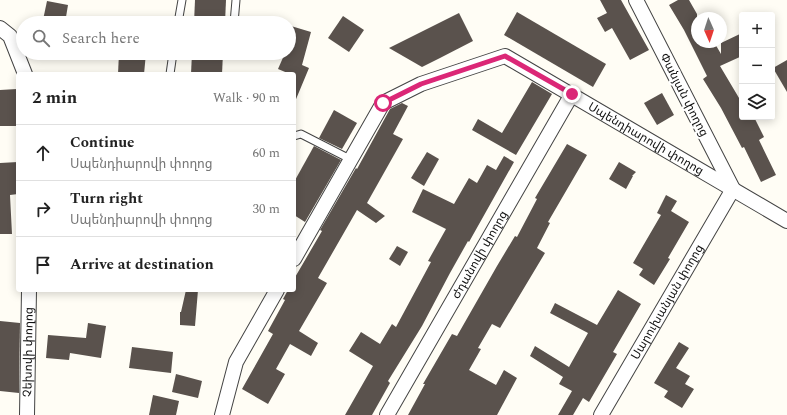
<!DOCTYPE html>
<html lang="en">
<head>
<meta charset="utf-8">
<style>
  body { margin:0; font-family:Spectral,"Noto Sans Armenian",serif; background:#f2f2f2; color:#222 }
  .controls { position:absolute; right:12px; top:12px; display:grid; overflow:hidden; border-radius:4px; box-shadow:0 2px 10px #0003 }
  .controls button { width:36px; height:36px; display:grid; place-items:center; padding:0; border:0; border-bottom:1px solid #e0e0e0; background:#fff; color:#222; font:20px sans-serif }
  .compass { position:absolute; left:691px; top:12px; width:36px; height:36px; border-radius:50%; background:#fff; box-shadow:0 2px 10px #0003; rotate:177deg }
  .stop { position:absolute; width:12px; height:12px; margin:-9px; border:3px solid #db2777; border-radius:50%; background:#fff }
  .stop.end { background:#db2777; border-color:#fff; box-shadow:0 1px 4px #0008 }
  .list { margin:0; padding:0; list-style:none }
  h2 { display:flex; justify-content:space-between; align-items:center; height:52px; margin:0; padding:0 16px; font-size:17px }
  h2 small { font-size:13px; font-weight:400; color:#767676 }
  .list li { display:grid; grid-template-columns:26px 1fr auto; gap:12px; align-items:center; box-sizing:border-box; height:56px; padding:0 16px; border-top:1px solid #e0e0e0 }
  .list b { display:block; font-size:15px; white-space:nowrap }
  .list p { margin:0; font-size:13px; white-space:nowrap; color:#767676 }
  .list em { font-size:13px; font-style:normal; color:#767676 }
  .icon { flex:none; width:22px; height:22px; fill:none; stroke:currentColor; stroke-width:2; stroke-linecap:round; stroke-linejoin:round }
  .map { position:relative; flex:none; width:787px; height:415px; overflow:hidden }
  .search { position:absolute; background:#fff; box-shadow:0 2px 10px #0003; left:16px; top:16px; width:280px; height:44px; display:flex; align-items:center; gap:10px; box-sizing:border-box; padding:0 14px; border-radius:22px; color:#767676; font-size:15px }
  .panel { position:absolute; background:#fff; box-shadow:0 2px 10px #0003; left:16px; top:72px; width:280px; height:220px; border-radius:4px }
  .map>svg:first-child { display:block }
  .building { fill:#5a524d }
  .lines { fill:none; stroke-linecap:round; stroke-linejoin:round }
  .lane-casing { stroke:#444; stroke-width:9 }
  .street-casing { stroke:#444; stroke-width:16 }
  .lane { stroke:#fff; stroke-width:7 }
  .street { stroke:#fff; stroke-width:14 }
  .route { stroke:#db2777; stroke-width:5 }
  .labels { text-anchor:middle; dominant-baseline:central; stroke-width:4; stroke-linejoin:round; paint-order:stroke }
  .street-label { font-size:12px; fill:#111; stroke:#fff }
</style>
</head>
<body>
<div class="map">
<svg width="787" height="415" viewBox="0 0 787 415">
  <rect width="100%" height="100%" fill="#fffdf5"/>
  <g class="building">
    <path d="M195 0H226L225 23H194Z"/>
    <path d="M600 0H621L649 50 630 60 612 28 605 32 597 18 607 13Z"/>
    <path d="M678 0H689L697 14V42H714L721 54V43L742 33V56L720 66 742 103V117H754L764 137 759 140 776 175 761 182 744 147 742 148 721 108 703 79 707 76 684 30 669 5Z"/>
    <path d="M47 1 68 5 65 23 43 20Z"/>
    <path d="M517 12 606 64 593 87 504 35Z"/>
    <path d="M459 13 473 41 440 58 422 67 389 48Z"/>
    <path d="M343 16 364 30 349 52 328 38Z"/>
    <path d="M291 26 311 32 302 65 309 68 294 104V74H290L278 69 285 53H289V33Z"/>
    <path d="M119 53H146L144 74H118Z"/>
    <path d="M192 53H223L222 74H191Z"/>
    <path d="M787 60V92L773 68Z"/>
    <path d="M532 82 552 94 516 155 472 130 478 119 502 133Z"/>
    <path d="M17 89V126H0V90Z"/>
    <path d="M662 93 674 115 657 125 644 103Z"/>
    <path d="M402 103 408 106 393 134 403 139 367 203 385 216 376 223 357 210 318 278 327 283 299 331 318 343 311 356 290 344 276 369 285 374 268 404 242 389 273 334 268 331 285 300 283 299 288 290H294V279L322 231 320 230 356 168 357 169 390 109Z"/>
    <path d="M334 110 357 123 342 149 319 138Z"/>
    <path d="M567 144 587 155 548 222 550 223 537 248 545 253 500 328 492 324 478 348 481 349 469 370 496 385 504 370 517 378 497 415H408L425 384H423L452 334 457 336 497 266 515 236 517 237 537 199 535 198Z"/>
    <path d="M314 146 341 160 305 222 294 215V182Z"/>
    <path d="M427 152 439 159 424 186 411 178Z"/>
    <path d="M504 156 514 162 469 242 468 241 450 273 422 326 388 381 390 383 372 415H345L373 366 349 351 361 332 380 344 392 324 396 327 431 262 428 261 446 229 412 212 423 189 454 204 469 178 477 183 487 165 496 170Z"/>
    <path d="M18 162V194L10 195 12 234H0V163Z"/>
    <path d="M619 162 636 172 632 176H633L626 189 609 179Z"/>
    <path d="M666 195 677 201 671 211 689 222 668 258 670 259 654 285 639 275 643 269 633 263 661 215 657 213Z"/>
    <path d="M397 246 408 252 400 266 389 259Z"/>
    <path d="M186 290H198L195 326 180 325V312H181Z"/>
    <path d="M618 290 641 304 613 352 617 354 589 402 583 398 573 415H558L572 391 559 384 563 377 530 356 535 346 569 367 588 333 550 313 555 303 597 325Z"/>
    <path d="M0 321 20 323 19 393 0 391Z"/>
    <path d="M88 323 106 326 101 358 70 353 69 360 46 358 48 335 86 338Z"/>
    <path d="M679 342 689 348 676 368 690 376 685 384 694 389 682 408 664 397 668 391 654 383Z"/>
    <path d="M132 347 173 352 171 373 129 368Z"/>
    <path d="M176 374 202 381 198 398 172 392Z"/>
    <path d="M153 395 179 401 176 415H149Z"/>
  </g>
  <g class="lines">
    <g class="lane-casing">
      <g id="lane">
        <path d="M178 23 182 0"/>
        <path d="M234 23 236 0"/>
        <path d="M170 74 173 53"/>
        <path d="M294 136 301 134 350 159"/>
      </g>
    </g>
    <g class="street-casing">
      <g id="street">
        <path d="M0 28 10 36 25 74"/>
        <path id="s1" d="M294 259 383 103 421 84 505 56 787 221"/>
        <path id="s2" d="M27 415 29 290"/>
        <path d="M222 415 236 362 277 290"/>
        <path id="s3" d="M387 415 572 94"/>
        <path id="s4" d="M601 415 733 189 636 0"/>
      </g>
    </g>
    <use href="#lane" class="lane"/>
    <use href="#street" class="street"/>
  </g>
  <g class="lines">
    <path class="route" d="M383 103 421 84 505 56 572 94"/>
  </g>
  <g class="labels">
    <g class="street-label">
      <text transform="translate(684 95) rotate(63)">Փանյան փողոց</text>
      <text stroke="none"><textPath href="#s1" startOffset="474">Սպենդիարովի փողոց</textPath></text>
      <text stroke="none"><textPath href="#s3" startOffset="185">Ժդանովի փողոց</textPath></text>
      <text stroke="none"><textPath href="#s4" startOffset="131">Սարուխանյան փողոց</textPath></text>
      <text stroke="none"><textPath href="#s2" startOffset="63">Չեխովի փողոց</textPath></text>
    </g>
  </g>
</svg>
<div class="controls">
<button>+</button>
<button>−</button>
<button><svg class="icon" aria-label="layers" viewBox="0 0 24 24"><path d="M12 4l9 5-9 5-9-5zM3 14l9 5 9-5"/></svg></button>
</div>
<svg class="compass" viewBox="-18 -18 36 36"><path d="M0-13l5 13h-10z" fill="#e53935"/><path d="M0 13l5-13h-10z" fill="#767676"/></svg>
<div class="stop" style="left:383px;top:103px"></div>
<div class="stop end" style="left:572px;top:94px"></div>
<div class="search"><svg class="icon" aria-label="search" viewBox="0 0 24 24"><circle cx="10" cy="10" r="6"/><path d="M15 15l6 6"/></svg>Search here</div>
<section class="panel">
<h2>2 min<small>Walk · 90 m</small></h2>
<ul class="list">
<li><svg class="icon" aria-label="ahead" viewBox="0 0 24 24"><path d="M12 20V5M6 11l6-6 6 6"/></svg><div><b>Continue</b><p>Սպենդիարովի փողոց</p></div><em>60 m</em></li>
<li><svg class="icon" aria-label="right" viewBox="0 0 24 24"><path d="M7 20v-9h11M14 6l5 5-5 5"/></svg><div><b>Turn right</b><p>Սպենդիարովի փողոց</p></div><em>30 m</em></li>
<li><svg class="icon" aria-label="arrive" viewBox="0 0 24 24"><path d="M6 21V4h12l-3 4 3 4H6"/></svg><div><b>Arrive at destination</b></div></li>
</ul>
</section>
</div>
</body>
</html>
